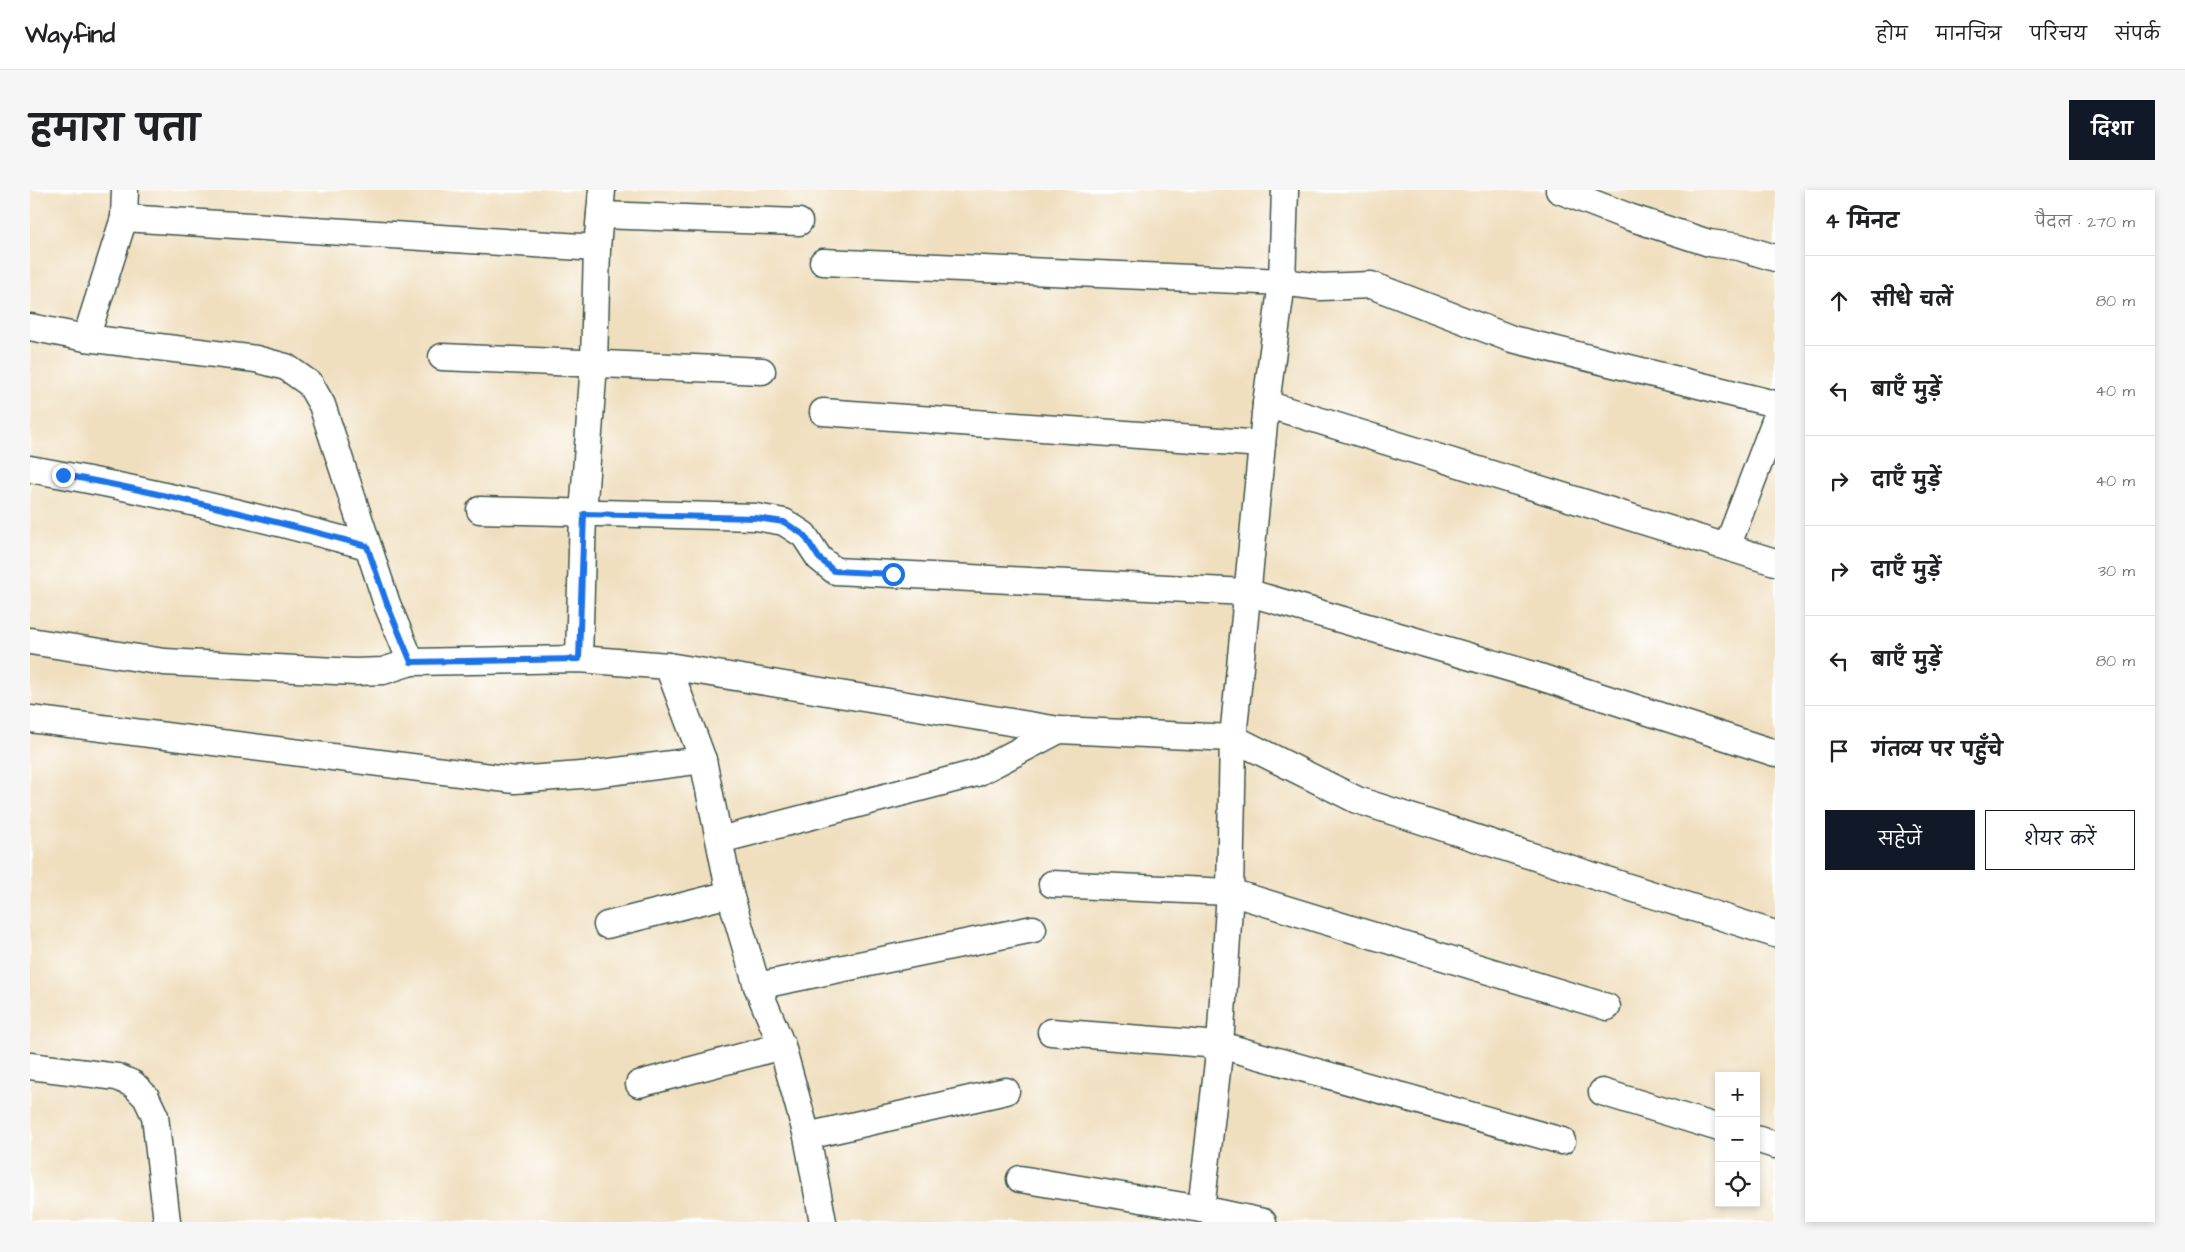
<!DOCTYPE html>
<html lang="hi">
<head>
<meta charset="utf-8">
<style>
  body { margin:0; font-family:"Architects Daughter","Playpen Sans Deva",sans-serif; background:#f6f6f6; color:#202124 }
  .controls { position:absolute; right:15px; bottom:15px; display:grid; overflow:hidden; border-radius:0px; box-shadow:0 2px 8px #0003 }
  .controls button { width:45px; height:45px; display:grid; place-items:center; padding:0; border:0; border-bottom:1px solid #e0e0e0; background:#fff; color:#202124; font:25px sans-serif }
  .stop { position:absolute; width:15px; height:15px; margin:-11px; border:4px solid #1a73e8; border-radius:50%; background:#fff }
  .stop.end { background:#1a73e8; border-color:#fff; box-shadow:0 1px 5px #0008 }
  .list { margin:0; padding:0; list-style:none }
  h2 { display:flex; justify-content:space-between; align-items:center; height:65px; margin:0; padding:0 20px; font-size:21px }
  h2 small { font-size:16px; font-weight:400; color:#757577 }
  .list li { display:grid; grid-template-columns:32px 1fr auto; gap:15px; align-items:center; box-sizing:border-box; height:90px; padding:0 20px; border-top:1px solid #e0e0e0 }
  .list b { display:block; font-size:19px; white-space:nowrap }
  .list em { font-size:16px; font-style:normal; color:#757577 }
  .actions { display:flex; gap:10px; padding:15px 20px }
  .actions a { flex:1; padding:11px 0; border:1px solid #111827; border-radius:0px; text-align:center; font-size:18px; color:#111827 }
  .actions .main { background:#111827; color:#fff }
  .icon { flex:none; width:28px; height:28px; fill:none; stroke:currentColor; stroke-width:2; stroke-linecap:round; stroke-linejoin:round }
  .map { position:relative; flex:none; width:1745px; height:1032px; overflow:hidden; border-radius:0px }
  header { display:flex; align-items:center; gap:30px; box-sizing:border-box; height:70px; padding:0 25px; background:#fff; border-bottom:1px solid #e0e0e0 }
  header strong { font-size:24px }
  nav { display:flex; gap:28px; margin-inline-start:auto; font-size:18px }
  .intro { display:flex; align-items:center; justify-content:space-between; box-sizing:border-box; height:120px; padding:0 30px }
  h1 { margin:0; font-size:35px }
  .button { padding:12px 22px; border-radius:0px; background:#111827; color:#fff; font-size:18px; font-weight:700 }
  main { display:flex; gap:30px; padding:0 30px }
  aside { flex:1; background:#fff; border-radius:0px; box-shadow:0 2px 8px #0003 }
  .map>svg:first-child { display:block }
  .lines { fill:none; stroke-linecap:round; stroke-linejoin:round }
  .minor-casing { stroke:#3e5549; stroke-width:29 }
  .minor { stroke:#fff; stroke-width:26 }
  .route { stroke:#1a73e8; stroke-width:6 }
</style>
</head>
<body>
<header>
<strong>Wayfind</strong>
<nav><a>होम</a><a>मानचित्र</a><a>परिचय</a><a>संपर्क</a></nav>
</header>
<div class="intro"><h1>हमारा पता</h1><a class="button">दिशा</a></div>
<main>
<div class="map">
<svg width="1745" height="1032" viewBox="0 0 1745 1032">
  <rect width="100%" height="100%" fill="#fff"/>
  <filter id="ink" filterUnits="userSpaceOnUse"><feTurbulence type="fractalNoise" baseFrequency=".02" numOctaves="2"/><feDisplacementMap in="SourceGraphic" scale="10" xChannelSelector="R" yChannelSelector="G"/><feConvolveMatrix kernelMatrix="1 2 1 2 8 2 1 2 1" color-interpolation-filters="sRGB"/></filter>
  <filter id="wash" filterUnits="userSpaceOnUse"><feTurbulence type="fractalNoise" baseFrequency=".0096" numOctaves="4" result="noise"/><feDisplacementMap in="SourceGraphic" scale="20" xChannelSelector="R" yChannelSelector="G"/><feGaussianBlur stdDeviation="1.12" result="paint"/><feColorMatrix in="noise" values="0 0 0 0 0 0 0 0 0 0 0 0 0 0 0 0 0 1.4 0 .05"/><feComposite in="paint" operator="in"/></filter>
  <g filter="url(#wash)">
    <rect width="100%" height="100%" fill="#f0dfbf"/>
  </g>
  <g filter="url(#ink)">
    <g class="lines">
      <g class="minor-casing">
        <g id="minor">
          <path d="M1529 0 1599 27 1679 53 1709 57 1745 68"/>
          <path d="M570 25 769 32"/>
          <path d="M94 28 567 58"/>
          <path d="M793 72 1252 92 1291 97 1341 95 1482 149 1745 214"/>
          <path d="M0 137 56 148 226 169 256 177 280 194 292 215 357 414 381 472 549 469 638 476 673 570 700 704 727 796 752 856 777 946 793 1032"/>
          <path d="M56 148 94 28 95 0"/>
          <path d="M412 167 732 181"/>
          <path d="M1236 214 1252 92 1255 0"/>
          <path d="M793 222 1232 254"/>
          <path d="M0 279C114 299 226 326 337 356"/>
          <path d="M450 320 726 327 754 332 774 345 789 368 805 381 1216 402 1507 486 1745 563"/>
          <path d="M1697 357 1745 231"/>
          <path d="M0 451 134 472 325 482 353 481 381 472"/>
          <path d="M549 469 553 324 564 174 567 58 572 0"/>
          <path d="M638 476 1029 540 1203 548 1327 610 1745 744"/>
          <path d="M0 529 485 590 564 584 673 570"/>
          <path d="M690 650 947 583 1029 540"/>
          <path d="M1022 694 1200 702 1577 817"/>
          <path d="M577 735 700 704"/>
          <path d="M727 796 1003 739"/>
          <path d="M1021 842 1190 855 1532 951"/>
          <path d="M0 876 87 887 103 894 116 907 125 926 137 1032"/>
          <path d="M609 894 752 856"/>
          <path d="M1572 902 1689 938"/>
          <path d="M777 946 976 901"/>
          <path d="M1726 949 1745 955"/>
          <path d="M990 989 1171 1019 1233 1032"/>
          <path d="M1171 1019 1190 855 1200 702 1203 548 1236 214 1745 372"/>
        </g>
      </g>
      <use href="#minor" class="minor"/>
    </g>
  </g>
  <g class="lines" filter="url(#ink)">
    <path class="route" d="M33 285C135 303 237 329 337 356L357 414 381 472 549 469 554 324 726 328 754 332 774 345 789 368 804 381 863 384"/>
  </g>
</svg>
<div class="controls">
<button>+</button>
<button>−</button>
<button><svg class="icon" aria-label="locate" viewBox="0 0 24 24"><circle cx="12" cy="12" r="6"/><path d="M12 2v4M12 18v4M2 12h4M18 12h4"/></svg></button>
</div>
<div class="stop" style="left:863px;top:384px"></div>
<div class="stop end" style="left:33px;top:285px"></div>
</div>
<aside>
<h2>4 मिनट<small>पैदल · 270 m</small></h2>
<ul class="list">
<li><svg class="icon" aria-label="ahead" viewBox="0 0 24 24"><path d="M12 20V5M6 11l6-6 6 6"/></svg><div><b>सीधे चलें</b></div><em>80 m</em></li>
<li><svg class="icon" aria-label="left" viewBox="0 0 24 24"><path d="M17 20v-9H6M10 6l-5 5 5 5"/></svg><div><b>बाएँ मुड़ें</b></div><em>40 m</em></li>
<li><svg class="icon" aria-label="right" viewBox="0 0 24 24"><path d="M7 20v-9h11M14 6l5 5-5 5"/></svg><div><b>दाएँ मुड़ें</b></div><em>40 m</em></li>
<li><svg class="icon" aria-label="right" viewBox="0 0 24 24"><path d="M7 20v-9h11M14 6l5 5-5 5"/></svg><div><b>दाएँ मुड़ें</b></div><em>30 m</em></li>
<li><svg class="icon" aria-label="left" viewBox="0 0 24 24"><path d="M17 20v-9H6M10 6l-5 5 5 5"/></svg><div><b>बाएँ मुड़ें</b></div><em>80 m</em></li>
<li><svg class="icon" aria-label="arrive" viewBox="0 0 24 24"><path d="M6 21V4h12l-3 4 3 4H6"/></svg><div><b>गंतव्य पर पहुँचे</b></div></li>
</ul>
<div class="actions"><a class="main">सहेजें</a><a>शेयर करें</a></div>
</aside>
</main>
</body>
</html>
